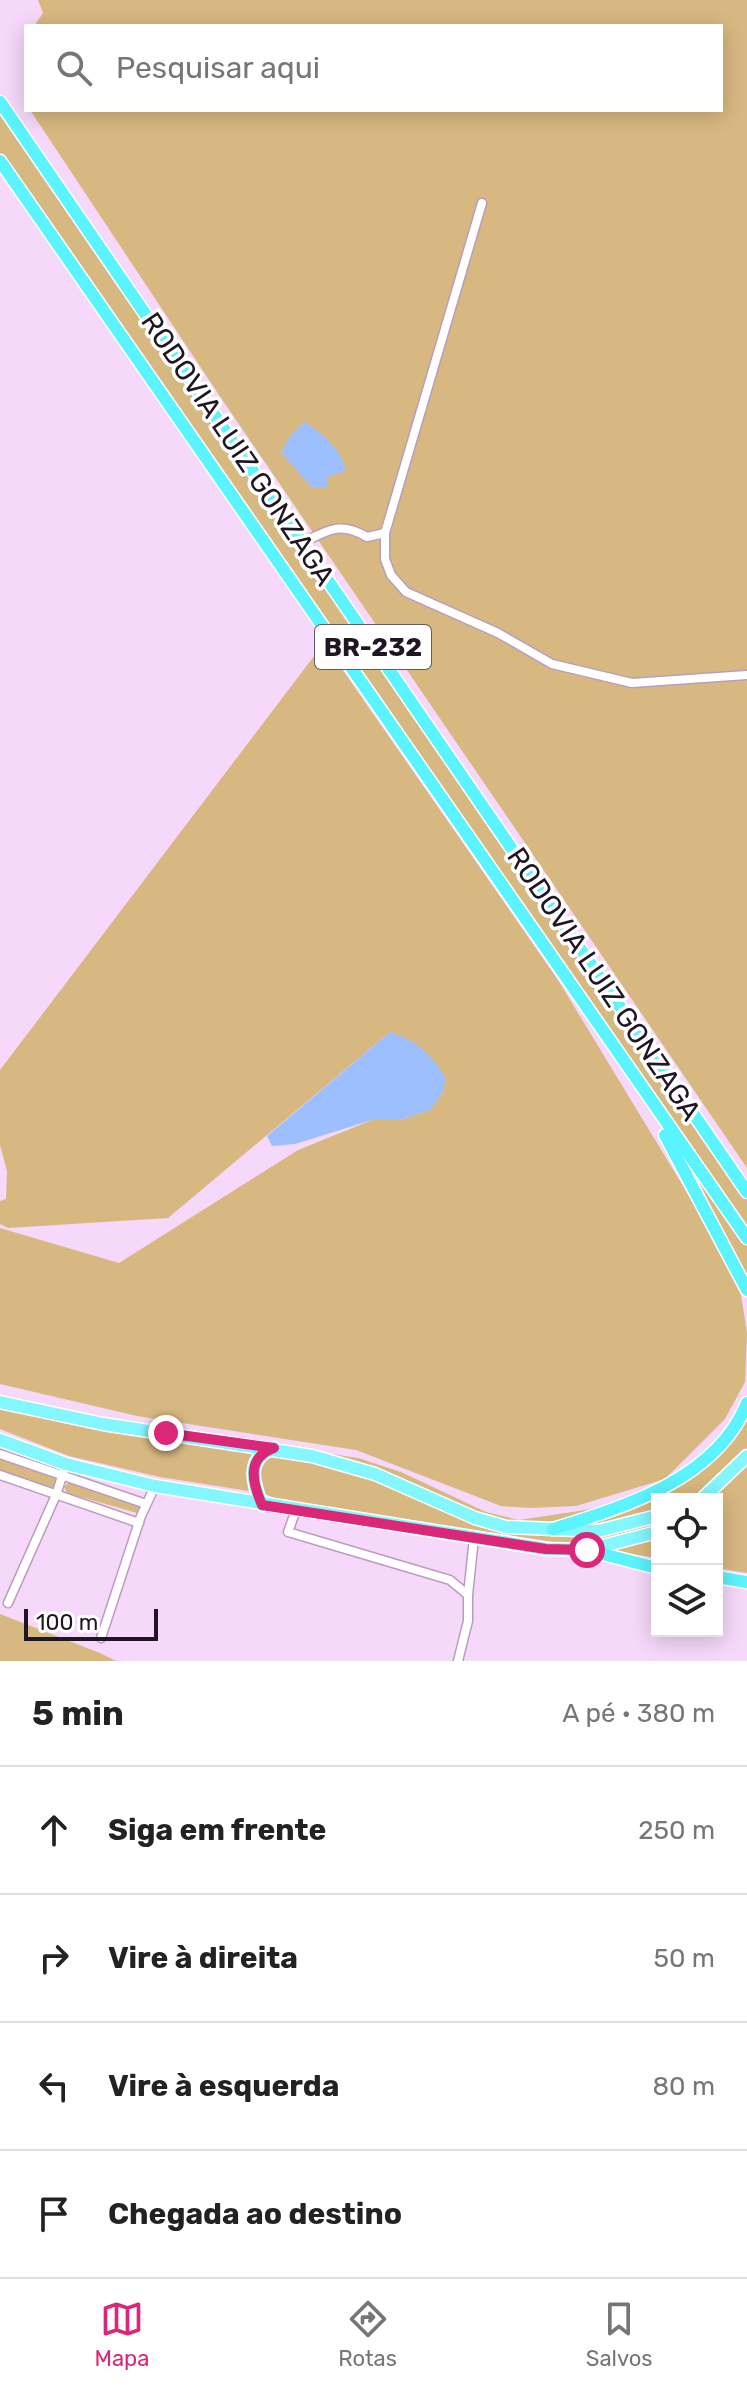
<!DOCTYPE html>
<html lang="pt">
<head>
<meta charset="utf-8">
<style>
  body { margin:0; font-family:Rubik,sans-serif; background:#f6f6f6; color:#222 }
  .controls { position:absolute; right:24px; bottom:24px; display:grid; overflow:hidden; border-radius:0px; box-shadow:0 4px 20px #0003 }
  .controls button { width:72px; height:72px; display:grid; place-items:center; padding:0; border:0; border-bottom:2px solid #e0e0e0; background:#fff; color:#222; font:40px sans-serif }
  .scale { position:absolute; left:24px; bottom:20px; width:134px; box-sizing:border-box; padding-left:8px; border:4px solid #201522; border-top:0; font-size:22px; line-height:28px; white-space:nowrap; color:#201522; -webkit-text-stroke:6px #fff; paint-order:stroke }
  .stop { position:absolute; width:24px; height:24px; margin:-18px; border:6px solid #db2777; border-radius:50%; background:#fff }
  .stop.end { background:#db2777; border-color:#fff; box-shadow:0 2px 8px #0008 }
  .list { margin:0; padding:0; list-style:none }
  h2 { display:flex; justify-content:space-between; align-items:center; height:104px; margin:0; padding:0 32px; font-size:34px }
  h2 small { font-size:26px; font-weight:400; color:#767676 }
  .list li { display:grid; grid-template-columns:52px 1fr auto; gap:24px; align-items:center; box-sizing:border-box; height:128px; padding:0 32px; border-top:2px solid #e0e0e0 }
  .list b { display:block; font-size:30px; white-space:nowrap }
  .list em { font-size:26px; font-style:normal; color:#767676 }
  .icon { flex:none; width:44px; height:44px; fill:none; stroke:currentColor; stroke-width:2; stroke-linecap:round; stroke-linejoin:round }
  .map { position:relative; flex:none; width:747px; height:1661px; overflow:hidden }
  .search { position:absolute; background:#fff; box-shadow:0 4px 20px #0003; left:24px; right:24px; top:24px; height:88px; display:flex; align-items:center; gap:20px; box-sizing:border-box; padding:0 28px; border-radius:0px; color:#767676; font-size:30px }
  .sheet { height:616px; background:#fff }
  nav { display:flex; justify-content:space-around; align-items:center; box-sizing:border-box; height:112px; border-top:2px solid #e0e0e0; background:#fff; font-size:22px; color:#767676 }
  nav a { display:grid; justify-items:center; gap:4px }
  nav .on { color:#db2777 }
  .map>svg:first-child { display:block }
  .green { fill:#d7b880 }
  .water { fill:#9dbffd }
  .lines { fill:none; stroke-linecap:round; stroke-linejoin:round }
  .minor-casing { stroke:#ba9dbe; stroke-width:11 }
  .primary-casing { stroke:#fff; stroke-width:15 }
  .trunk-casing { stroke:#fff; stroke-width:15 }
  .minor { stroke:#fff; stroke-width:8 }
  .primary { stroke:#84f6fe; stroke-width:12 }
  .trunk { stroke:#5bf3fe; stroke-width:12 }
  .route { stroke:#db2777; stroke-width:10 }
  .labels { text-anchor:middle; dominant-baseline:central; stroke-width:7; stroke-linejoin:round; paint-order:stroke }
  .shield { fill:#fff; stroke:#635b64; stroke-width:2 }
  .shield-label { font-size:26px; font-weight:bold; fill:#201522 }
  .street-label { font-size:28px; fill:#201522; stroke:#fff }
</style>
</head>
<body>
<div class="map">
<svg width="747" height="1661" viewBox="0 0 747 1661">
  <rect width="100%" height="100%" fill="#f6d8fa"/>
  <g class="green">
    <path d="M38 0H747V1168L219 395 30 110H721V26H34L43 13Z"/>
    <path d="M0 102 747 1192V1238L0 156Z"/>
    <path d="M324 643 558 980 688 1194 740 1288 747 1333 745 1382 725 1419 665 1479 576 1506 529 1508 501 1506 356 1450 137 1416 0 1384V1228L119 1263 298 1150 372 1120H400L429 1110 442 1094 390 1032 168 1218 8 1228 0 1224V1201L6 1199 7 1171 0 1145V1070Z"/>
    <path d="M700 1183 747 1246V1290L746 1288Z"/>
    <path d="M0 1400 39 1409 358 1458 401 1472 486 1512 519 1520 618 1505 700 1463 747 1406V1573L717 1568V1499H657V1558L280 1500 260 1492 258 1455 255 1492 160 1477 69 1456 0 1429Z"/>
    <path d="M0 1457 56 1477V1486L53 1489 0 1470Z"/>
    <path d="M69 1482 134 1504 139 1507 137 1513 67 1493 64 1487Z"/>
    <path d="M0 1614 100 1653 116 1661H0Z"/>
  </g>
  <g class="water">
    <path d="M304 422C322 432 342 450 346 471L328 476 327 487H311L281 452 290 436Z"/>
    <path d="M390 1032C417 1041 432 1054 446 1079L442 1094 430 1110 400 1120H372L295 1144 272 1146 267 1136Z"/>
  </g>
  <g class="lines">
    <g class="minor-casing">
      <g id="minor">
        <path d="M482 203 385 533V559L391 575 406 592 498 633 552 664 632 683 747 675"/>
        <path d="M302 543C328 530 340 521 367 537L385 533"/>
        <path d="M0 1454 146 1504"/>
        <path d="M0 1475 139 1523"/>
        <path d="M296 1510 288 1532 450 1580 468 1595V1621L458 1661"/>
        <path d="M468 1595 474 1538"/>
        <path d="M8 1603 56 1495 66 1464"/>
        <path d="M101 1638 141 1516 155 1486"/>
      </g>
    </g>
    <g class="primary-casing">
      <g id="primary">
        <path d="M0 1402 103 1424 312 1456 375 1474 475 1518 506 1527 598 1531 657 1516"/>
        <path d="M0 1440 66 1464 155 1486 546 1549 587 1550 657 1532"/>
        <path d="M702 1499 747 1456"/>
        <path d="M262 1505C253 1484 245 1458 274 1448"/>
      </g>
    </g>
    <g class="trunk-casing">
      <g id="trunk">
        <path d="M0 102 747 1192"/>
        <path d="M0 161 747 1238"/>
        <path d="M665 1135 747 1290"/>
        <path d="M553 1529C624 1507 717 1479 747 1403"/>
        <path d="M587 1550 657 1568"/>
        <path d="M717 1577 747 1582"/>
      </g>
    </g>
    <use href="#minor" class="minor"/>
    <use href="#primary" class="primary"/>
    <use href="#trunk" class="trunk"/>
  </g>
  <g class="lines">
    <path class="route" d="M166 1433 274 1448C245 1458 253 1484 262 1505L546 1549 587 1550"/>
  </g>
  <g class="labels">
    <rect class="shield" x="315" y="625" width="116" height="44" rx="6"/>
    <g class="shield-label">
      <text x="373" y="647">BR-232</text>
    </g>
    <g class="street-label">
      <text transform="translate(238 449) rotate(56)">RODOVIA LUIZ GONZAGA</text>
      <text transform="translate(604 984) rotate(56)">RODOVIA LUIZ GONZAGA</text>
    </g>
  </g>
</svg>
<div class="controls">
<button><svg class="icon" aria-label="locate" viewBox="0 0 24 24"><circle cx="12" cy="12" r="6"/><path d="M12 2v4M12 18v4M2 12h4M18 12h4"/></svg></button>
<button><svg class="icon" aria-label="layers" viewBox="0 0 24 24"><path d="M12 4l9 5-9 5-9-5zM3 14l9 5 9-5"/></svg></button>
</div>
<div class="scale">100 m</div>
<div class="stop" style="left:587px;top:1550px"></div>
<div class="stop end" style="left:166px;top:1433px"></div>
<div class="search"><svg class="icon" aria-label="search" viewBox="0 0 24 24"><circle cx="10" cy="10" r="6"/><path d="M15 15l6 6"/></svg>Pesquisar aqui</div>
</div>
<section class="sheet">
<h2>5 min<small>A pé · 380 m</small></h2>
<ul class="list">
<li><svg class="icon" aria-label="ahead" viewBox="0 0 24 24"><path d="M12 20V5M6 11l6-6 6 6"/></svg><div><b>Siga em frente</b></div><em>250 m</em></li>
<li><svg class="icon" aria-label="right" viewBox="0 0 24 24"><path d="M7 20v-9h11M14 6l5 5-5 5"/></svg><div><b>Vire à direita</b></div><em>50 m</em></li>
<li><svg class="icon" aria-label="left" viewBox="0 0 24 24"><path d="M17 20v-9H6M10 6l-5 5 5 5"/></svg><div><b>Vire à esquerda</b></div><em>80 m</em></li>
<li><svg class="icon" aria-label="arrive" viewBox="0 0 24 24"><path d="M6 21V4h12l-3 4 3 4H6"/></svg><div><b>Chegada ao destino</b></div></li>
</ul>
</section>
<nav>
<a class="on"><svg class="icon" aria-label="map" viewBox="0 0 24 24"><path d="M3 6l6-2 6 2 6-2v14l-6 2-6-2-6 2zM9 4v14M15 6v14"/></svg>Mapa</a>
<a><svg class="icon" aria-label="directions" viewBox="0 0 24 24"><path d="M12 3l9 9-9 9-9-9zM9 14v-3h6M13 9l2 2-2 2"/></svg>Rotas</a>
<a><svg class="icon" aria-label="saved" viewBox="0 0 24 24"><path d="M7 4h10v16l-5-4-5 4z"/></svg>Salvos</a>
</nav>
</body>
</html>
